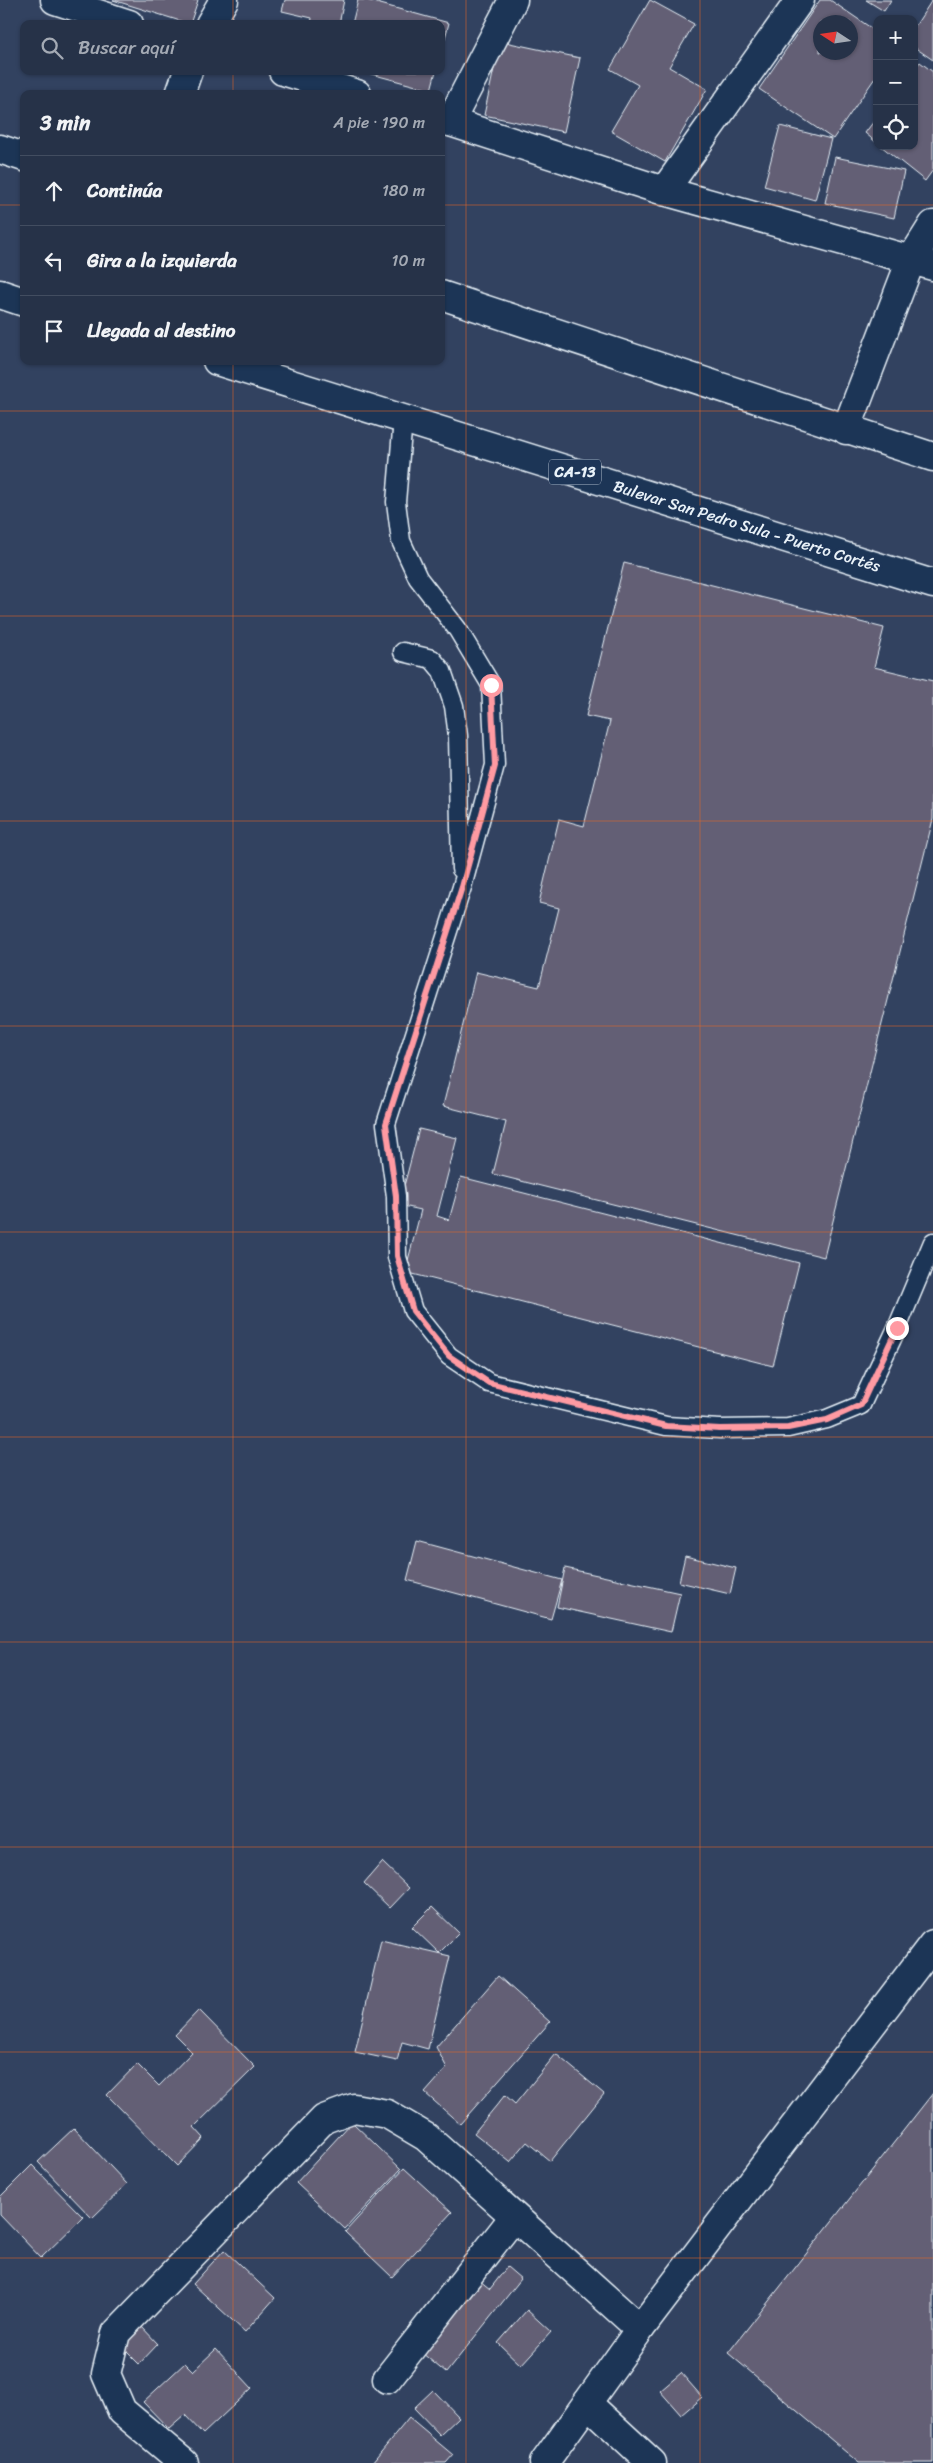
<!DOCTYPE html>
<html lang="es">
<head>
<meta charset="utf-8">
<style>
  body { margin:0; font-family:Sriracha,sans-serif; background:#2e3a4f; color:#f1f3f6 }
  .controls { position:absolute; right:15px; top:15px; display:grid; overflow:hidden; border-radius:10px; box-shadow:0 1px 4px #0004 }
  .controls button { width:45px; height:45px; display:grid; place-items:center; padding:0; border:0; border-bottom:1px solid #424d60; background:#263248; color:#f1f3f6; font:25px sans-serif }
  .compass { position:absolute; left:813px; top:15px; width:45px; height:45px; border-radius:50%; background:#263248; box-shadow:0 1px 4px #0004; rotate:282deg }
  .stop { position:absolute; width:15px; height:15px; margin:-11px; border:4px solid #ff9aa2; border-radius:50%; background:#fff }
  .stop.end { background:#ff9aa2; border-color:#fff; box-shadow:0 1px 5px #0008 }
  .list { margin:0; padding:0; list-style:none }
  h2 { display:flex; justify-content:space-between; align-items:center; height:65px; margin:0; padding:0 20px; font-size:21px }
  h2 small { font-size:16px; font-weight:400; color:#a4aab4 }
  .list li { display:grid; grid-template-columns:32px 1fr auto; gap:15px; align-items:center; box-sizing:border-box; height:70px; padding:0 20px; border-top:1px solid #424d60 }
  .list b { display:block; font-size:19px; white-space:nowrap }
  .list em { font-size:16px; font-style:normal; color:#a4aab4 }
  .icon { flex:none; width:28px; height:28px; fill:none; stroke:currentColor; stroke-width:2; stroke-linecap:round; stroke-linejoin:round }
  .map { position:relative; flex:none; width:933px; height:2463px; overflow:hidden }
  .search { position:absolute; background:#263248; box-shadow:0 1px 4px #0004; left:20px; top:20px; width:425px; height:55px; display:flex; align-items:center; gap:12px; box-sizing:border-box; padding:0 18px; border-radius:10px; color:#a4aab4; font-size:19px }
  .panel { position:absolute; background:#263248; box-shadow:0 1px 4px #0004; left:20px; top:90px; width:425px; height:275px; border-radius:10px }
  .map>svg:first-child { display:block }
  .building { fill:#645f75; stroke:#e8f1f8; fill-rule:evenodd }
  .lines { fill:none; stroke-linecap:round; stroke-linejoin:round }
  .lane-casing { stroke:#e8f1f8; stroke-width:21 }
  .street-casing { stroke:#e8f1f8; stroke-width:31 }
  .highway-casing { stroke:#e8f1f8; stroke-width:31 }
  .lane { stroke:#1d3557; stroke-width:18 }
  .street { stroke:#1d3557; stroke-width:28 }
  .highway { stroke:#1d3557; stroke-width:28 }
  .route { stroke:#ff9aa2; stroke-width:6 }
  .grid { fill:none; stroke:#e86824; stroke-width:1; stroke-opacity:0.55 }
  .labels { text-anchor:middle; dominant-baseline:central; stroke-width:5; stroke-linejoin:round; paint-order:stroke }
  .shield { fill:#1d3557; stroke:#abb9c8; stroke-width:1 }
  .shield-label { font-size:15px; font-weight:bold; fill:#e8f1f8 }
  .street-label { font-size:16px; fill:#e8f1f8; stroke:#1d3557 }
</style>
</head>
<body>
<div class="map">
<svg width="933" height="2463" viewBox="0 0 933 2463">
  <rect width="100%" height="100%" fill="#324260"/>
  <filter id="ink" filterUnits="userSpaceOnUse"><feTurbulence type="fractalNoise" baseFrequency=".02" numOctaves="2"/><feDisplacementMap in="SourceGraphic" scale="10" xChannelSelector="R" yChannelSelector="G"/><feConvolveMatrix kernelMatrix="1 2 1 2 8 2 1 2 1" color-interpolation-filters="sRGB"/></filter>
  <g filter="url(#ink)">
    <g class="building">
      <path d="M113 0H198L190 24Z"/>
      <path d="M285 0H344L339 24H311L312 18 282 11Z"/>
      <path d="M358 0H366L449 23 441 53V24H352Z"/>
      <path d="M650 0 694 24 669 67 707 89 665 162 611 131 638 85 610 69Z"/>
      <path d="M820 0H830L877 32V75L833 139 759 89ZM820 22H850V52H820Z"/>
      <path d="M866 0H891L884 11Z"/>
      <path d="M932 0H933V60L914 47V28Z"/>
      <path d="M500 41 580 58 564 132 484 115Z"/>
      <path d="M920 62 933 72V170L925 181 881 146H914V69Z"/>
      <path d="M360 71H436L431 90Z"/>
      <path d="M877 117V143L865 133Z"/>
      <path d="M780 126 831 139 815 200 764 186Z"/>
      <path d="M835 157 904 171 894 218 825 203Z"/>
      <path d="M624 563 884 628 874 667 933 681V819L824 1257 493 1174 506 1122 443 1106 476 972 539 987 559 908 539 903 559 819 584 826 610 721 586 716Z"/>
      <path d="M419 1129 457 1138 437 1216 449 1220 461 1177 799 1263 773 1366 405 1272 421 1210 399 1205Z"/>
      <path d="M417 1541 562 1580 551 1619 407 1580Z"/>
      <path d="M685 1556 736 1568 730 1594 679 1582Z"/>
      <path d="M565 1568 680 1593 671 1632 557 1607Z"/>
      <path d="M382 1862 409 1888 390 1908 364 1883Z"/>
      <path d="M432 1907 459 1933 439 1953 412 1927Z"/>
      <path d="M381 1940 450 1956 428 2049 402 2042 397 2061 355 2052Z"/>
      <path d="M498 1976 550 2022 460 2124 425 2093 447 2068 436 2047Z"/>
      <path d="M199 2010 255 2067 194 2127 204 2138 177 2166 107 2095 137 2064 159 2086 192 2052 175 2035Z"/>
      <path d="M556 2054 604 2094 550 2161 527 2142 510 2162 474 2133 505 2095 515 2104Z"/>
      <path d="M933 2093V2463H859L728 2353Z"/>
      <path d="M352 2122 401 2169 345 2229 296 2183Z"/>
      <path d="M74 2128 127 2184 92 2218 38 2162Z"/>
      <path d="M32 2165 83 2217 41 2258 0 2215V2197Z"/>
      <path d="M404 2168 452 2212 392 2277 345 2232Z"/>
      <path d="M224 2250 275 2298 245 2332 193 2284Z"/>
      <path d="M507 2267 521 2279 446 2373 416 2348 474 2276 490 2289Z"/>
      <path d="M527 2310 551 2332 521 2365 498 2343Z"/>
      <path d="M141 2326 158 2344 139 2364 121 2346Z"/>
      <path d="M216 2349 252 2388 203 2434 185 2415 169 2429 143 2402 185 2363 193 2371Z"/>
      <path d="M681 2373 702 2397 681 2415 660 2391Z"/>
      <path d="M433 2390 459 2417 440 2435 414 2408Z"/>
      <path d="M409 2418 453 2455 446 2463H372Z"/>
    </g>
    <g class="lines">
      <g class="lane-casing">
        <g id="lane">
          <path d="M403 419 396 502 401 541 418 578 458 630 491 685 495 765 462 887 386 1124 396 1196 397 1257 413 1311 449 1356 489 1383 666 1426 720 1429 788 1428 827 1419 861 1405 897 1328 933 1242"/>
          <path d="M403 652 432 659 442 671 454 706 458 736 461 869"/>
        </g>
      </g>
      <g class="street-casing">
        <g id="street">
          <path d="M55 0 129 24"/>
          <path d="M210 24 224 0"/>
          <path d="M283 71 357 94"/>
          <path d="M180 94 188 71"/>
          <path d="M441 119 664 191 933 266"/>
          <path d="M450 122 513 0"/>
          <path d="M664 191 800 0"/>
          <path d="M846 430 911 260 933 225"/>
          <path d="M387 2379 514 2217"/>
          <path d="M587 2403 652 2463"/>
          <path d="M184 2463 122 2411 106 2374 116 2333 324 2119 354 2108 387 2114 426 2137 640 2329"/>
          <path d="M544 2463 640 2329 933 1944"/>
        </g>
      </g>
      <g class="highway-casing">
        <g id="highway">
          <path d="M0 149 24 157"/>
          <path d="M0 294 24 302"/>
          <path d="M441 295 933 457"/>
          <path d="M217 361 933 584"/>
        </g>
      </g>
      <use href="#lane" class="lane"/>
      <use href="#street" class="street"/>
      <use href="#highway" class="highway"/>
    </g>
  </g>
  <g class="lines" filter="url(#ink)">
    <path class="route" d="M491 685 495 766 462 887 386 1124 396 1196 397 1256 413 1311 449 1356 489 1383 666 1426 720 1429 788 1428 827 1420 861 1405 897 1328"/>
  </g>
  <path class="grid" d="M233 0V24M466 0V2463M700 0V2463M233 71V94M0 205H24M441 205H933M233 361V2463M0 411H933M0 616H933M0 821H933M0 1026H933M0 1232H933M0 1437H933M0 1642H933M0 1847H933M0 2052H933M0 2258H933"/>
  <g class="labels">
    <rect class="shield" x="549" y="459.5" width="52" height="25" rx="4"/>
    <g class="shield-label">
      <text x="575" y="472">CA-13</text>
    </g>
    <g class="street-label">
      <text transform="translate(747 526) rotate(17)">Bulevar San Pedro Sula - Puerto Cortés</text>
    </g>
  </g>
</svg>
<div class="controls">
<button>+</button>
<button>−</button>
<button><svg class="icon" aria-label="locate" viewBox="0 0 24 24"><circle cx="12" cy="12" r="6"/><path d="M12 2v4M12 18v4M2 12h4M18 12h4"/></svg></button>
</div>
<svg class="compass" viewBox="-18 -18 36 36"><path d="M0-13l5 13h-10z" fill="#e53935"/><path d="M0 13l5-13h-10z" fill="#a4aab4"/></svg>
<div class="stop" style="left:491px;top:685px"></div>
<div class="stop end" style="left:897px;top:1328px"></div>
<div class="search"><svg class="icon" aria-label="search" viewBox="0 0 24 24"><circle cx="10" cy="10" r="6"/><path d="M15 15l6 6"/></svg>Buscar aquí</div>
<section class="panel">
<h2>3 min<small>A pie · 190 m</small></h2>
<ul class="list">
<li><svg class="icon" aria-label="ahead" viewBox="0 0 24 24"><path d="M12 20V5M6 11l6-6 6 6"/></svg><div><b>Continúa</b></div><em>180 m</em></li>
<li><svg class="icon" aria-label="left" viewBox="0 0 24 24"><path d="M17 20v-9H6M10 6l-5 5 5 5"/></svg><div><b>Gira a la izquierda</b></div><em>10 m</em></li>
<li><svg class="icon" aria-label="arrive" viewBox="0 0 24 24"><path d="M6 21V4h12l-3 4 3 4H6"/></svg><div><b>Llegada al destino</b></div></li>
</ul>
</section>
</div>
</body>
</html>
